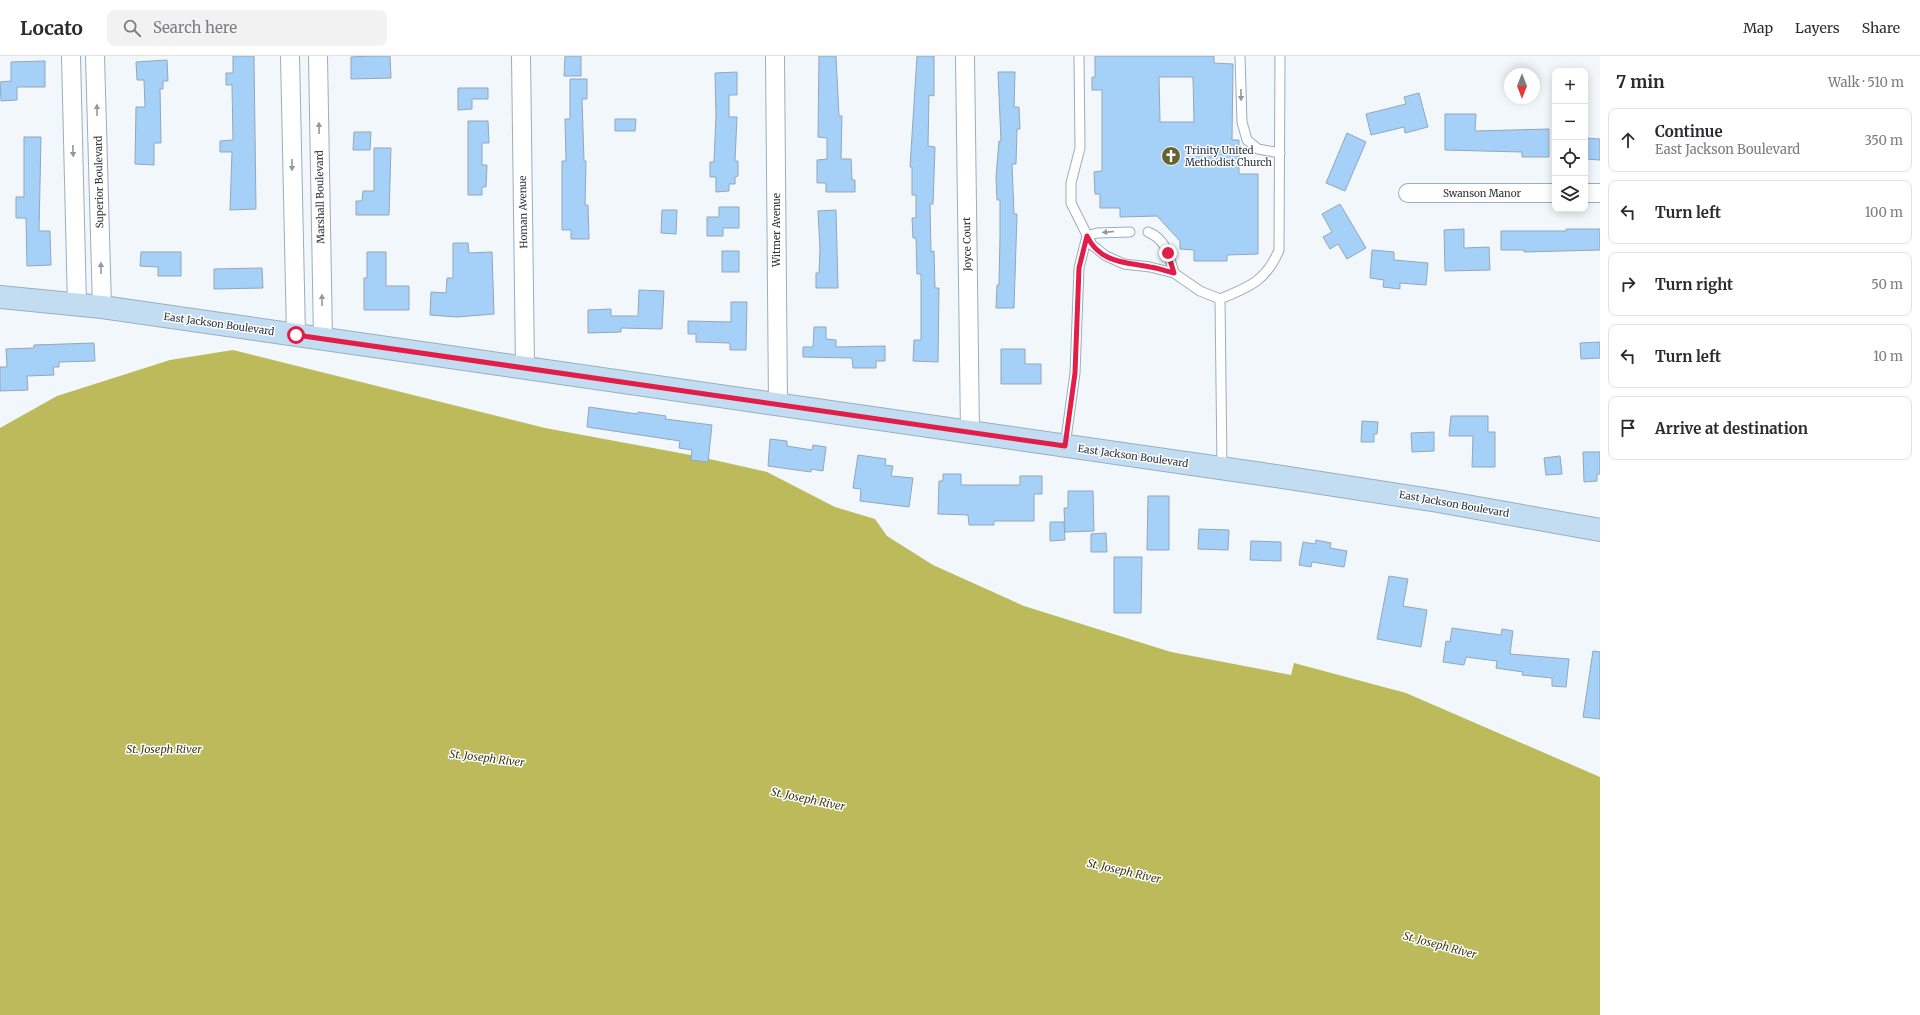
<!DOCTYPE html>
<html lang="en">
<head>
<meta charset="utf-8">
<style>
  body { margin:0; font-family:Merriweather,serif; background:#f2f2f3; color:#2b2b33 }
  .controls { position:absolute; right:12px; top:12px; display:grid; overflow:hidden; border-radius:8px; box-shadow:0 2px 10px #0003 }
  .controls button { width:36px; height:36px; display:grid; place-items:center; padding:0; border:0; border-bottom:1px solid #e1e1e2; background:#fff; color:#2b2b33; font:20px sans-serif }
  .compass { position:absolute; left:1504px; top:12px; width:36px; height:36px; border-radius:50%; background:#fff; box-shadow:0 2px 10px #0003; rotate:180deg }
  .stop { position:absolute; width:12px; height:12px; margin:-9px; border:3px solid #e11d48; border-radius:50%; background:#fff }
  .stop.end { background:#e11d48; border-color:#fff; box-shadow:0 1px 4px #0008 }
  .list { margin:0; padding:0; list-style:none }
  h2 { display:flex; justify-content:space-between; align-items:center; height:52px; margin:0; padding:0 16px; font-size:17px }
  h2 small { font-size:13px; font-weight:400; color:#7c7c81 }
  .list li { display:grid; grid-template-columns:26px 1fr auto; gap:12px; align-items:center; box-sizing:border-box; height:64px; margin:0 8px 8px; padding:0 8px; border:1px solid #e1e1e2; border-radius:8px }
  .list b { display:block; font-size:15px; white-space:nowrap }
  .list p { margin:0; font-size:13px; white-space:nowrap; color:#7c7c81 }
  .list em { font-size:13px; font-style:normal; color:#7c7c81 }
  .icon { flex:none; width:22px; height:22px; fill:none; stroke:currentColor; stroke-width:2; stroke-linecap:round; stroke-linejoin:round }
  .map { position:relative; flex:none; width:1600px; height:959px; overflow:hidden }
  header { display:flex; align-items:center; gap:24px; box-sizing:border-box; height:56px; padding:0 20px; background:#fff; border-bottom:1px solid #e1e1e2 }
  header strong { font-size:19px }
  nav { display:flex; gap:22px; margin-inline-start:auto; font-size:14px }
  .search { width:280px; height:36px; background:#f2f2f3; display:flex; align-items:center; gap:10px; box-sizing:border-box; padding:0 14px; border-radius:8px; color:#7c7c81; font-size:15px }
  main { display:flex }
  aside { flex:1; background:#fff }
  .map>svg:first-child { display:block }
  .water { fill:#bcba5a }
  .building { fill:#a5d0f7; stroke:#93a7ba; fill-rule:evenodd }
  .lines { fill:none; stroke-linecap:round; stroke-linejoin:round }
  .service-casing { stroke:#99aec0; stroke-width:11 }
  .minor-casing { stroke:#99aec0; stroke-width:20 }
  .secondary-casing { stroke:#99aec0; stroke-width:24 }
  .service { stroke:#fff; stroke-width:9 }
  .minor { stroke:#fff; stroke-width:18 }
  .secondary { stroke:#c2ddf2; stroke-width:22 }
  .oneway { fill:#94989c }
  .route { stroke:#e11d48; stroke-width:5 }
  .labels { text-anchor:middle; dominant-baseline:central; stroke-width:3; stroke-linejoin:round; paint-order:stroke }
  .poi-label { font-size:10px; fill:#2a323a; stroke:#fff; text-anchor:start }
  .street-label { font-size:10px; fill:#2a323a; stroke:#fff }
  .water-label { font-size:11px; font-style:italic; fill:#3c3b12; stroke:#fff }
</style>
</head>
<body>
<header>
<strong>Locato</strong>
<div class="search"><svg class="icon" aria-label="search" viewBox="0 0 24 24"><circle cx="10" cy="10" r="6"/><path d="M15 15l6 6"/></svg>Search here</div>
<nav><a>Map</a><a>Layers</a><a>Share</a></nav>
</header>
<main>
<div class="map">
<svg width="1600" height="959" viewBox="0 0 1600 959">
  <rect width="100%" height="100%" fill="#f2f7fb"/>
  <path class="water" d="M233 294 545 372 696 400 767 416 835 451 875 463 887 480 933 509 1024 550 1171 596 1291 619 1294 607 1406 637 1600 721V959H0V372L57 340 170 304Z"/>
  <g class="building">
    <path d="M233 0H254L256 153 230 154 232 96H220V85L233 84 232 29H226V17H233Z"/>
    <path d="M371 0H390L391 22 351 23V1Z"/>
    <path d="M565 0H581V20H564Z"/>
    <path d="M819 0H836L839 60H842L841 103H851L852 124H855V136H826V127H817V104L827 103V82L818 81Z"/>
    <path d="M917 0H934V40L929 39 928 90 935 91 933 148H930L931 196 934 195 935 232H939L938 306 913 305 914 284H921V218H917L916 182H913L912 162H916V139H912V111H910Z"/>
    <path d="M1095 0H1214V7L1233 8 1232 84H1239V118H1258V198L1227 199V205H1194V194L1180 193V185L1157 160 1120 161V152H1100V138H1095L1094 116 1102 115V34H1092V21H1095ZM1159 21H1193L1194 66H1160Z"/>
    <path d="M167 4 168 25H163V33H160L161 87H154V109L135 108 136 51H145L144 24H137L136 6Z"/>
    <path d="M45 5V31H17V44L1 45 0 26 11 25V6Z"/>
    <path d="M737 16V39H729V61H737L735 105H738V120L735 121V128H729V135L716 136V121H710V106H714L716 60 715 17Z"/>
    <path d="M998 16H1015L1014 51H1019L1020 73H1017L1016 108H1012L1014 158H1017L1014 252H996L997 229H999L1000 180V144H997L996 121 999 85H1001Z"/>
    <path d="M570 23H587V43H582L584 105H586L585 149H588L589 183H571V174H562V105H566L565 63H570Z"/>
    <path d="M458 32H488V43H472V53L458 54Z"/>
    <path d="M1419 37 1428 71 1405 77 1404 71 1371 79 1366 58 1406 48 1404 41Z"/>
    <path d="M1445 58H1476L1475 75 1549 73V101H1522V96L1445 94Z"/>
    <path d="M615 63H636L635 75H615Z"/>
    <path d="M468 65H488L489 87H482V109H487L486 131H482V139H468Z"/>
    <path d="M354 76H371L370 94H353Z"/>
    <path d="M1347 77 1366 86 1345 135 1326 127Z"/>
    <path d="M24 81H41L39 175H50L51 209 27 210 26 162H16V141H24Z"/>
    <path d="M1585 82 1600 83V104L1585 103Z"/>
    <path d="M374 92H391L389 159H356V145H362L363 135H374Z"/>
    <path d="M1340 148 1366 192 1347 203 1338 188 1330 193 1323 181 1332 176 1322 158Z"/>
    <path d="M719 151H739V172H723V180H707V161H719Z"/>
    <path d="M662 154H677L676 178 661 177Z"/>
    <path d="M836 154 838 232H816V217H819L820 193 818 155Z"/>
    <path d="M1464 173V192L1489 191 1490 214 1445 215 1444 174Z"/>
    <path d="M1566 173H1600V194L1524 196V194H1501V175H1566Z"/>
    <path d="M453 187H468L469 197 492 196 494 258 457 261 430 259 431 236 446 237 447 222H453Z"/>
    <path d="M1372 194 1394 196V204L1428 207 1426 229 1400 227V233L1383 231 1384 224 1370 222Z"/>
    <rect x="722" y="195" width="17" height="21"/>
    <path d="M141 196H181V220H158V211L140 210Z"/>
    <path d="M367 196H386V230H409V254H364V222H367Z"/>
    <path d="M262 212 263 232 214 233V213Z"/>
    <path d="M639 234 664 235 662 273 621 272V276L588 277V254L611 253V260H638Z"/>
    <path d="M731 246H747L746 294H730V287L696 286V278H688V265L731 266Z"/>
    <path d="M814 271H826V283L836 284V291L885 290V305H876V312H853L852 302 803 301V291H813Z"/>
    <path d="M1600 286V302L1581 303 1580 287Z"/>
    <path d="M94 287 95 305 59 306V311H53L54 319 27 320 28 334 0 335V311H7L6 293 34 292V289Z"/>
    <path d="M1001 293H1025V308H1041V328H1001Z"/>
    <path d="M589 351 637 358 638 356 666 360 665 363 712 369 708 406 691 404 692 394 679 392 680 385 587 371Z"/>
    <path d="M1451 360H1488V376H1495V411H1472L1473 380H1449Z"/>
    <path d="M1362 365 1378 366 1377 378H1374V386H1361Z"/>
    <path d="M1434 376V395L1412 396 1411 377Z"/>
    <path d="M770 383 787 385V390L812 394 813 389 826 391 823 415 811 413V416L768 410Z"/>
    <path d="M1583 396H1600V418H1597V425L1584 426Z"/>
    <path d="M858 399 886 403 885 409 893 410 891 420 913 422 909 451 860 445 861 433 853 432Z"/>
    <path d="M1560 400 1562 418 1546 419 1544 402Z"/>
    <path d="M943 418H961V429H1020V420H1042V438H1034V465H994V469H969L968 459 938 458 939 425H943Z"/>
    <path d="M1068 435H1093L1094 475 1065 476 1064 452H1068Z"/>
    <path d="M1148 440H1169V494H1147Z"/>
    <path d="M1050 466H1064L1065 484 1050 485Z"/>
    <path d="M1199 473 1229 474 1228 494 1198 493Z"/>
    <path d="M1106 477 1107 496H1091V478Z"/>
    <path d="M1316 484 1331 487 1330 492 1347 495 1344 511 1312 506 1311 511 1299 509 1303 486 1315 488Z"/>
    <path d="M1251 485 1281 486V505L1250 504Z"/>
    <path d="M1114 501H1142L1141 557H1114Z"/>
    <path d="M1389 520 1408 523 1403 550 1427 554 1421 591 1377 583Z"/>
    <path d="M1452 572 1501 579 1502 573 1513 575 1510 598 1569 603 1566 631 1552 630V622L1522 619 1523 616 1496 612 1497 605 1466 601 1464 609 1443 606 1446 585 1450 586Z"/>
    <path d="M1593 595 1600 596V663L1583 661Z"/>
  </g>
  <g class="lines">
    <g class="service-casing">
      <g id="service">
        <path d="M1079 0 1080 92 1071 127V147L1092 189 1106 200 1124 208 1150 211 1174 217 1200 235 1220 243C1249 231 1266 225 1279 194L1280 0"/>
        <path d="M1240 0 1242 66 1247 84 1258 93 1280 97"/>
        <path d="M1148 176C1166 183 1169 200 1174 217"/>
        <path d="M1220 243 1222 412"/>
        <path d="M1065 390 1075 317 1079 212 1087 180 1097 177 1130 176"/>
      </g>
    </g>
    <g class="minor-casing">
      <g id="minor">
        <path d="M71 0 77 249"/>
        <path d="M95 0 102 251"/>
        <path d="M290 0 296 279"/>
        <path d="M318 0 323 283"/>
        <path d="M521 0 525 312"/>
        <path d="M775 0 778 349"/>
        <path d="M965 0 970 376"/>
        <path d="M1408 137H1555"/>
        <path d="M1585 137H1600"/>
      </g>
    </g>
    <g class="secondary-casing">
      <path id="secondary" d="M0 241 102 251 1262 418 1438 445 1600 474"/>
    </g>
    <use href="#service" class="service"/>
    <use href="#minor" class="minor"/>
    <use href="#secondary" class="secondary"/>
  </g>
  <defs><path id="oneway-solid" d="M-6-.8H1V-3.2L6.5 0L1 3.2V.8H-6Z"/></defs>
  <g class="oneway">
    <use href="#oneway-solid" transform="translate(1241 39) rotate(89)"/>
    <use href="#oneway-solid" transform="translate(97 54) rotate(-91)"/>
    <use href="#oneway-solid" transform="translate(319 72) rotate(-91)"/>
    <use href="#oneway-solid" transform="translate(73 95) rotate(88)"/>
    <use href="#oneway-solid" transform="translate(292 109) rotate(89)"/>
    <use href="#oneway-solid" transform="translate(1108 176) rotate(175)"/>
    <use href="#oneway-solid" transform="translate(101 212) rotate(-91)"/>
    <use href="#oneway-solid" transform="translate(322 244) rotate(-91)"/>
  </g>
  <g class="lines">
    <path class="route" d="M296 279 1065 390 1075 317 1079 212 1087 180C1100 207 1125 206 1150 211 1158 212 1166 215 1174 217L1168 197"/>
  </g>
  <defs>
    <g id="church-disc" transform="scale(1)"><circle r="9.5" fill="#656431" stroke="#fff"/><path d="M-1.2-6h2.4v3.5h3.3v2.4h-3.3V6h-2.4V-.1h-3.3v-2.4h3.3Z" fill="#fff"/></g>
  </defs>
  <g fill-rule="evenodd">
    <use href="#church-disc" x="1171" y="100"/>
  </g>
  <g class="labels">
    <g class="poi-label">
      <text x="1185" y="94">Trinity United<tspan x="1185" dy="12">Methodist Church</tspan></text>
    </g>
    <g class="street-label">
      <text transform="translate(99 126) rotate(-91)">Superior Boulevard</text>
      <text x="1482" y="137">Swanson Manor</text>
      <text transform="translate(320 141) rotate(-91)">Marshall Boulevard</text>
      <text transform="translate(523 156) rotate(-91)">Homan Avenue</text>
      <text transform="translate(776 174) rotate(-90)">Witmer Avenue</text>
      <text transform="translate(967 188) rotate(-91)">Joyce Court</text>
      <text transform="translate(219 268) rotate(8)">East Jackson Boulevard</text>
      <text transform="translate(1133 400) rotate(8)">East Jackson Boulevard</text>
      <text transform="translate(1454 448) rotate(10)">East Jackson Boulevard</text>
    </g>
    <g class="water-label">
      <text x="164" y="693">St. Joseph River</text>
      <text transform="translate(487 702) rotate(7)">St. Joseph River</text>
      <text transform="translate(808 743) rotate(12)">St. Joseph River</text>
      <text transform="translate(1124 815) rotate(13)">St. Joseph River</text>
      <text transform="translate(1440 889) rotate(15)">St. Joseph River</text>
    </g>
  </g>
</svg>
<div class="controls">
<button>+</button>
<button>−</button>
<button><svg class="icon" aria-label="locate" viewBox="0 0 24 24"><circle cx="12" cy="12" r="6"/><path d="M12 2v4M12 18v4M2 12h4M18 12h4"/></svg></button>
<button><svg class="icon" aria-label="layers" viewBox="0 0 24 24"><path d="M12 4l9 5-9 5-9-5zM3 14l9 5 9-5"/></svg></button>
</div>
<svg class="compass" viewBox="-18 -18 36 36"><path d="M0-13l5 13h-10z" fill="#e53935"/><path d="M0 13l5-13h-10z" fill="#7c7c81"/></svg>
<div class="stop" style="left:296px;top:279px"></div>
<div class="stop end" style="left:1168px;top:197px"></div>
</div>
<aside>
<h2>7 min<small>Walk · 510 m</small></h2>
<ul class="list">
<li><svg class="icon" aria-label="ahead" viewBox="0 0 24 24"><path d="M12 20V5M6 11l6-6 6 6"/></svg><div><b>Continue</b><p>East Jackson Boulevard</p></div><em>350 m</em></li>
<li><svg class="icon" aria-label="left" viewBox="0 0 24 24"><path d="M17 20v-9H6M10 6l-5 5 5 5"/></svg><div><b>Turn left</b></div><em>100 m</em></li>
<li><svg class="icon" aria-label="right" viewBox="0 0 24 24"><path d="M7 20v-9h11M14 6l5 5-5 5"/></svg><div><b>Turn right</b></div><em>50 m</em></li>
<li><svg class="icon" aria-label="left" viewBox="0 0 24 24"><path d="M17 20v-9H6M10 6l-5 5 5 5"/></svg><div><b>Turn left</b></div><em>10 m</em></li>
<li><svg class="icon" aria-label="arrive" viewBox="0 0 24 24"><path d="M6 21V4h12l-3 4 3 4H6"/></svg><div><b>Arrive at destination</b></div></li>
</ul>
</aside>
</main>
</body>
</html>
